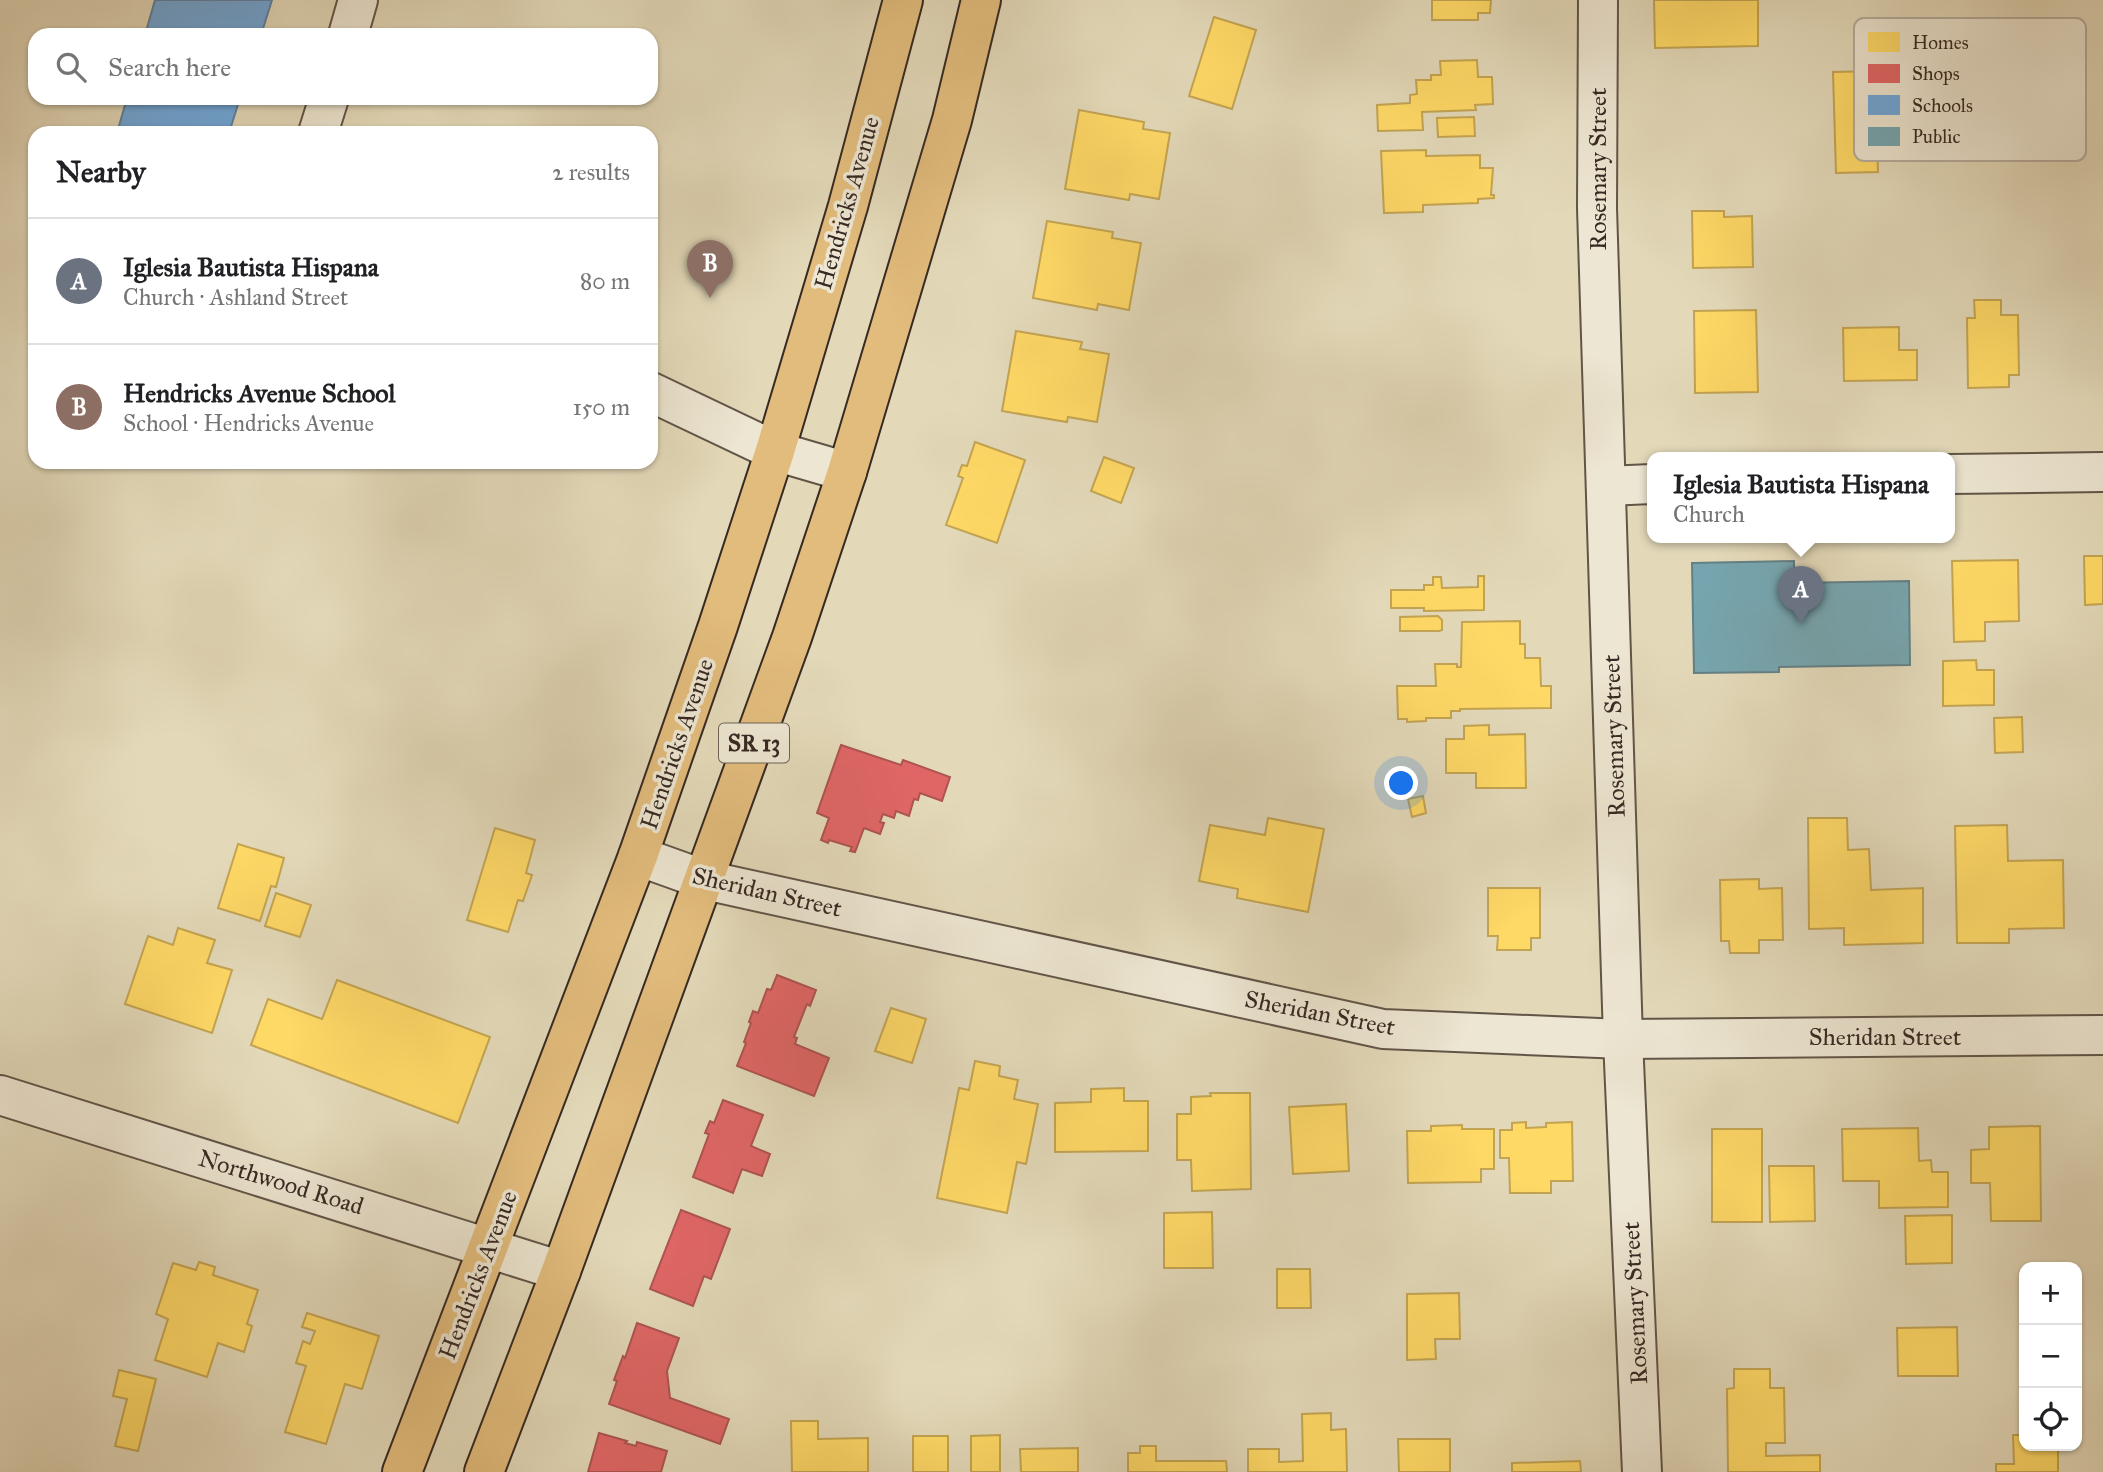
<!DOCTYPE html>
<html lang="en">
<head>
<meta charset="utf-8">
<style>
  body { margin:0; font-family:"IM FELL Great Primer",serif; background:#f6f6f6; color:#202124 }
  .controls { position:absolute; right:21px; bottom:21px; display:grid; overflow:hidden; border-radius:14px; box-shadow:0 2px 5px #0004 }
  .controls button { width:63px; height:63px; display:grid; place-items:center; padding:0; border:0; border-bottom:2px solid #e0e0e0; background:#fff; color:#202124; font:35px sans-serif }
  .you { position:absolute; left:1402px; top:784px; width:24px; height:24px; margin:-18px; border:5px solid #fff; border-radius:50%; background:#1a73e8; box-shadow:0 0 0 10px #1a73e833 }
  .badge { display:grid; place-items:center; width:46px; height:46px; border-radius:50%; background:#8f2418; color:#fff; font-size:23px; font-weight:700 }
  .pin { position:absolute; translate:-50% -58px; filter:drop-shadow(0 2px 4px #0008) }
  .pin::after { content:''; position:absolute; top:37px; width:24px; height:21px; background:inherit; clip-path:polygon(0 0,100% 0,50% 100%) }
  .popup { position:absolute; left:1647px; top:452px; width:308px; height:91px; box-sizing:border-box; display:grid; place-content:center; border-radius:14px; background:#fff; filter:drop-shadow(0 2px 5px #0005); font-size:23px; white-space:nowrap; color:#757577 }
  .popup b { font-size:26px; color:#202124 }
  .popup::after { content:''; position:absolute; left:50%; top:100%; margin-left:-14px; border:14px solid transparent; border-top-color:#fff }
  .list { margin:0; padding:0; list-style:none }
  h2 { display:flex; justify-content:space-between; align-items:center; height:91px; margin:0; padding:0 28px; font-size:30px }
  h2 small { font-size:23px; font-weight:400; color:#757577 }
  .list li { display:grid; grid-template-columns:46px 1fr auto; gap:21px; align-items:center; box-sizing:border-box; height:126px; padding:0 28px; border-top:2px solid #e0e0e0 }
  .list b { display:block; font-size:26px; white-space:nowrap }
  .list p { margin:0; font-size:23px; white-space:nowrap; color:#757577 }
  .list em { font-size:23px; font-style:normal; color:#757577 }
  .icon { flex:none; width:38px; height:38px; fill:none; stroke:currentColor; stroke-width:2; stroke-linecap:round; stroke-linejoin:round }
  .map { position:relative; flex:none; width:2103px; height:1472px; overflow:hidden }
  .search { position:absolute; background:#fff; box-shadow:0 2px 5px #0004; left:28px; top:28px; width:630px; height:77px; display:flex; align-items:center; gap:18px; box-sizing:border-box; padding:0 24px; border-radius:21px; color:#757577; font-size:26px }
  .panel { position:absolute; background:#fff; box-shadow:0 2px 5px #0004; left:28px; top:126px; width:630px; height:343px; border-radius:21px }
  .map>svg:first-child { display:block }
  .homes { fill:#ffd966; stroke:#c3a452; stroke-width:2 }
  .shops { fill:#e06666; stroke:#ad5452; stroke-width:2 }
  .schools { fill:#6fa8dc; stroke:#5e82a4; stroke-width:2 }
  .public { fill:#76a5af; stroke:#638085; stroke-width:2 }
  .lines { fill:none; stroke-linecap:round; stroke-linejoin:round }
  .minor-casing { stroke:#625548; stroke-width:42 }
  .major-casing { stroke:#372923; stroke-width:42 }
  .minor { stroke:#ede6d2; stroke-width:38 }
  .major { stroke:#e2bc7c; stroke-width:38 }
  .labels { text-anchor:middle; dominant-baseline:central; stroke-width:7; stroke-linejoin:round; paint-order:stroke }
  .shield { fill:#ede6d2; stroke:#6e6258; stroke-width:2 }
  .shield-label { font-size:23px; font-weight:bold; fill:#372923 }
  .street-label { font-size:24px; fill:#372923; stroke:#ede6d2 }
  .key { fill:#ede6d2; stroke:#b6ad9e; stroke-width:2 }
  .key-label { font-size:19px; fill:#372923 }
</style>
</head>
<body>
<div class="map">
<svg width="2103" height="1472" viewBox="0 0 2103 1472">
  <rect width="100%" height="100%" fill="#e3d9b9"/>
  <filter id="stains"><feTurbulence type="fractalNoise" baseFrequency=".00286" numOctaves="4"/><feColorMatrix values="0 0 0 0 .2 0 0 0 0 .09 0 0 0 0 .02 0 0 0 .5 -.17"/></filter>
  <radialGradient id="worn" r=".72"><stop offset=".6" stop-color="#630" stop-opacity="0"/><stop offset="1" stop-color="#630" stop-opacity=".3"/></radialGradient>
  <g class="homes">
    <path d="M1432 0H1491L1490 13H1478V20H1432Z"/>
    <path d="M1654 0H1758V46L1655 48Z"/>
    <path d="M1214 17 1256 30 1232 109 1189 96Z"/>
    <path d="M1929 37H1957L1958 75H1982V123L1928 124Z"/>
    <path d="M1477 60 1478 77H1492L1493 104 1475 105 1476 110 1422 112 1423 130 1378 131 1377 105 1410 103V95L1417 94 1416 80H1431V75H1441L1440 61Z"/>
    <path d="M1875 71 1878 172 1836 173 1833 72Z"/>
    <path d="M1079 110 1144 122 1143 129 1170 133 1159 199 1130 194 1129 200 1065 189Z"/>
    <path d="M1474 117 1475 136 1438 137 1437 118Z"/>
    <path d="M1426 150V156L1480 155V168H1493L1491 195H1494V198L1478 199V203L1423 205V212L1384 213 1381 151Z"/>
    <path d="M1692 211H1724V217L1752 216 1753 267 1693 268Z"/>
    <path d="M1047 221 1113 232 1112 238 1141 243 1129 310 1098 304 1097 310 1033 298Z"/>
    <path d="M1974 300H2001V315H2018L2019 375H2009V387L1968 388 1967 318H1975Z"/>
    <path d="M1756 310 1758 392 1695 393 1694 311Z"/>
    <path d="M1899 327V350H1917V380L1844 381 1843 328Z"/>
    <path d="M1016 331 1082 342 1080 349 1109 354 1097 422 1068 417 1067 422 1002 411Z"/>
    <path d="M975 442 1025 460 997 543 946 525 963 478 958 476 962 465 967 466Z"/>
    <path d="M1104 457 1134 468 1121 503 1091 491Z"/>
    <path d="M2084 556H2103V604L2085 605Z"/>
    <path d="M2018 560 2019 621 1985 622V641L1954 642 1952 561Z"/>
    <path d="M1478 576H1484V610L1424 611V608H1391V590H1424V585H1433V577H1441L1442 588 1478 587Z"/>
    <path d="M1438 616 1442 620V630L1439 631H1400V617Z"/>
    <path d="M1520 621V644H1525V658H1540L1541 686H1551V708L1460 709V711H1451V718H1426V721L1407 722V719H1398L1397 686H1436L1435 664H1457V667H1461L1462 622Z"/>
    <path d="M1976 660 1977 670H1994V705L1943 706V661Z"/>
    <path d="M2022 717 2023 752 1995 753 1994 718Z"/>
    <path d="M1489 725V735L1525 734 1526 788H1476V773H1446V739H1464V726Z"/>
    <path d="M1423 796 1426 813 1412 817 1408 799Z"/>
    <path d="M1268 818 1324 829 1308 912 1237 898 1238 889 1199 881 1210 825 1265 835Z"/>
    <path d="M1808 818H1847L1848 850 1869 849 1871 890 1923 888V943L1844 945V928L1809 929Z"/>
    <path d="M2007 825 2008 861 2063 860 2064 928 2009 929V943H1957L1955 826Z"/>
    <path d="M495 828 535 840 526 873 532 875 523 901 518 900 508 932 467 920Z"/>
    <path d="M238 844 284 858 276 887 271 886 260 921 218 908Z"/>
    <path d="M1759 879V889L1782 888 1783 940H1759V953H1730L1729 941H1721L1720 880Z"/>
    <path d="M1488 888H1540V938H1531V950H1497L1498 936H1488Z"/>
    <path d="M276 893 311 905 300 937 265 926Z"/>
    <path d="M178 928 215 940 207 963 232 970 212 1033 125 1004 148 936 173 945Z"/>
    <path d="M337 980 490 1037 458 1123 251 1045 268 999 322 1019Z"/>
    <path d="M891 1008 926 1019 912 1063 875 1051Z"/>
    <path d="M975 1061 1000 1066 999 1076 1018 1080 1014 1099 1038 1104 1026 1164 1017 1162 1007 1213 937 1198 959 1088 969 1090Z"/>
    <path d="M1124 1088V1101H1148V1151L1055 1152V1103L1091 1102V1089Z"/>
    <path d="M1210 1093H1250L1251 1189 1192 1191 1191 1160H1177V1114H1191V1097L1211 1096Z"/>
    <path d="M1346 1104 1349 1171 1293 1174 1289 1107Z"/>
    <path d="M1526 1122V1128L1546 1127V1123L1572 1122 1573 1181H1551V1193H1510L1509 1158H1500V1130H1512V1123Z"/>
    <path d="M1462 1125V1129H1494V1169H1481V1182L1408 1183 1407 1131H1431V1126Z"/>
    <path d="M2040 1126 2041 1221H1991L1990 1183H1971V1150L1989 1149V1127Z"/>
    <path d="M1918 1128 1919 1161 1931 1160 1932 1172H1948V1207L1879 1208V1181H1843L1842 1129Z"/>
    <rect x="1712" y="1129" width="50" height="93"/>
    <path d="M1769 1166H1814L1815 1221 1770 1222Z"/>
    <path d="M1212 1212 1213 1268H1164V1213Z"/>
    <path d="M1952 1215V1263L1906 1264 1905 1216Z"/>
    <path d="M199 1262 215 1267 213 1275 258 1290 247 1324 252 1326 244 1352 218 1343 207 1377 155 1360 168 1319 156 1314 173 1263 196 1270Z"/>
    <path d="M1277 1269H1310L1311 1308H1277Z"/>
    <path d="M1459 1293 1460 1339H1435L1436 1359 1407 1360V1294Z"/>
    <path d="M307 1313 379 1336 362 1389 345 1384 326 1444 285 1432 306 1366 296 1363 303 1341 310 1344 315 1331 302 1327Z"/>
    <path d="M1957 1327 1958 1376H1898L1897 1328Z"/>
    <path d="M1734 1369H1770V1388H1784L1785 1443H1766V1456L1820 1455V1472H1728L1727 1389 1734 1388Z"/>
    <path d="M119 1370 156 1379 138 1451 115 1446 127 1399 113 1396Z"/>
    <path d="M1331 1413V1430L1346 1429 1347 1472H1248V1449H1279V1462L1303 1461 1302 1414Z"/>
    <path d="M791 1421H818V1439L868 1438V1472H792Z"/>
    <path d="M1000 1435V1472H971V1436Z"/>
    <path d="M2013 1435H2024V1446H2058V1472H1996V1464H2014Z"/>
    <rect x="913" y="1436" width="35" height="36"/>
    <path d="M1398 1439H1450V1472H1399Z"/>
    <path d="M1140 1446H1156V1461H1226L1227 1472H1128V1453H1140Z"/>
    <path d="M1078 1448V1472H1021L1020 1449Z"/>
    <path d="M1580 1461 1581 1472H1512V1463Z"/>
  </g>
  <g class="shops">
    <path d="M841 745 901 765 903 760 950 777 942 801 920 793 918 800 914 799 909 816 896 811 894 818 883 814 880 822 884 823 880 834 864 828 855 852 850 851 852 847 829 840 828 843 821 840 829 818 817 813Z"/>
    <path d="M777 975 816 990 810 1006 807 1004 794 1037 797 1038 795 1044 829 1058 814 1096 737 1066 746 1043 744 1042 751 1023 749 1022 753 1011 758 1013 767 989 771 990Z"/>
    <path d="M723 1100 763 1115 751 1146 770 1154 762 1176 742 1169 733 1193 693 1177 709 1134 705 1133 710 1121 714 1123Z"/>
    <path d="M681 1210 730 1229 711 1279 704 1276 693 1306 650 1289Z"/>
    <path d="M637 1323 679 1338 667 1371 670 1398 729 1419 720 1444 609 1404 617 1381 614 1380 623 1356 625 1358Z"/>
    <path d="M599 1433 627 1441 625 1443 636 1446 637 1442 667 1451 661 1472H588Z"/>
  </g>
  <g class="schools">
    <path d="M155 0H272L261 35H145Z"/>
    <path d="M127 98H240L229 133H117Z"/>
  </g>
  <path class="public" d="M1794 561V583L1909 581 1910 665 1779 667V672L1694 673 1692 563Z"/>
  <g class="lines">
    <g class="minor-casing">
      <g id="minor">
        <path d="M1598 0 1597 208 1623 1039 1642 1472"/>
        <path d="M348 35 358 0"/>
        <path d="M318 133 329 98"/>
        <path d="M651 392 775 451 847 472"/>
        <path d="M1950 474 2103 472"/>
        <path d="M1606 486 1652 484"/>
        <path d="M638 856 705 880 1383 1029 1623 1039 2103 1035"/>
        <path d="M0 1095 561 1271"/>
      </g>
    </g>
    <g class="major-casing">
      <g id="major">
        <path d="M402 1472 638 856 718 626 775 451 848 206 903 0"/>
        <path d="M484 1472 561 1271 792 637 847 472 952 120 981 0"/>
      </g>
    </g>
    <use href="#minor" class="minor"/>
    <use href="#major" class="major"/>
  </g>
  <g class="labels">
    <rect class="shield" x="719" y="723.5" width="70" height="39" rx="5"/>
    <g class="shield-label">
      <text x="754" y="743">SR 13</text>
    </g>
    <g class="street-label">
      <text transform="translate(1598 169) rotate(-90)">Rosemary Street</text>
      <text transform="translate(847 203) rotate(-74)">Hendricks Avenue</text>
      <text transform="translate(1614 736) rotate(-92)">Rosemary Street</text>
      <text transform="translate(677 744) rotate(-71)">Hendricks Avenue</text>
      <text transform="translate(767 892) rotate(13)">Sheridan Street</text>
      <text transform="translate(1320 1013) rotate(11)">Sheridan Street</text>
      <text x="1885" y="1037">Sheridan Street</text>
      <text transform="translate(281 1182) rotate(17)">Northwood Road</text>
      <text transform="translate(478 1275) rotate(-69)">Hendricks Avenue</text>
      <text transform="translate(1635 1303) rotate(-93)">Rosemary Street</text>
    </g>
  </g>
  <rect x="1854" y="18" width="232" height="143" rx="10" class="key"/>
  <rect x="1868" y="32" width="32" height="20" fill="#ffd966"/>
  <rect x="1868" y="64" width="32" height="19" fill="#e06666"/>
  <rect x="1868" y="95" width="32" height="20" fill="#6fa8dc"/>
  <rect x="1868" y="127" width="32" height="19" fill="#76a5af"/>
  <g class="key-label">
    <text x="1912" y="49">Homes</text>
    <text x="1912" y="80">Shops</text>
    <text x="1912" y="112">Schools</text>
    <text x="1912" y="143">Public</text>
  </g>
  <rect width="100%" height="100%" filter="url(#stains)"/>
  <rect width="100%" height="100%" fill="url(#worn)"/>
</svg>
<div class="controls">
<button>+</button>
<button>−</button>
<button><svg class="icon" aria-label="locate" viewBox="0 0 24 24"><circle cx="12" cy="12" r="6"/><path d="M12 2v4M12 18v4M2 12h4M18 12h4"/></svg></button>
</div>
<div class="you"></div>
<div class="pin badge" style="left:1801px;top:624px;background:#6b7280">A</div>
<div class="popup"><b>Iglesia Bautista Hispana</b>Church</div>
<div class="pin badge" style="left:710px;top:298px;background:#8d6e63">B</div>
<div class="search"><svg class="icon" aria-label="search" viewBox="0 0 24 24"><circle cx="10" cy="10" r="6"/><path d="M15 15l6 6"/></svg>Search here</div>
<section class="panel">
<h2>Nearby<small>2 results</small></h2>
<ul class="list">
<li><span class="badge" style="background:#6b7280">A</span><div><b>Iglesia Bautista Hispana</b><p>Church · Ashland Street</p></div><em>80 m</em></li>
<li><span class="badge" style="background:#8d6e63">B</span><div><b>Hendricks Avenue School</b><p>School · Hendricks Avenue</p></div><em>150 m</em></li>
</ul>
</section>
</div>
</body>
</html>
